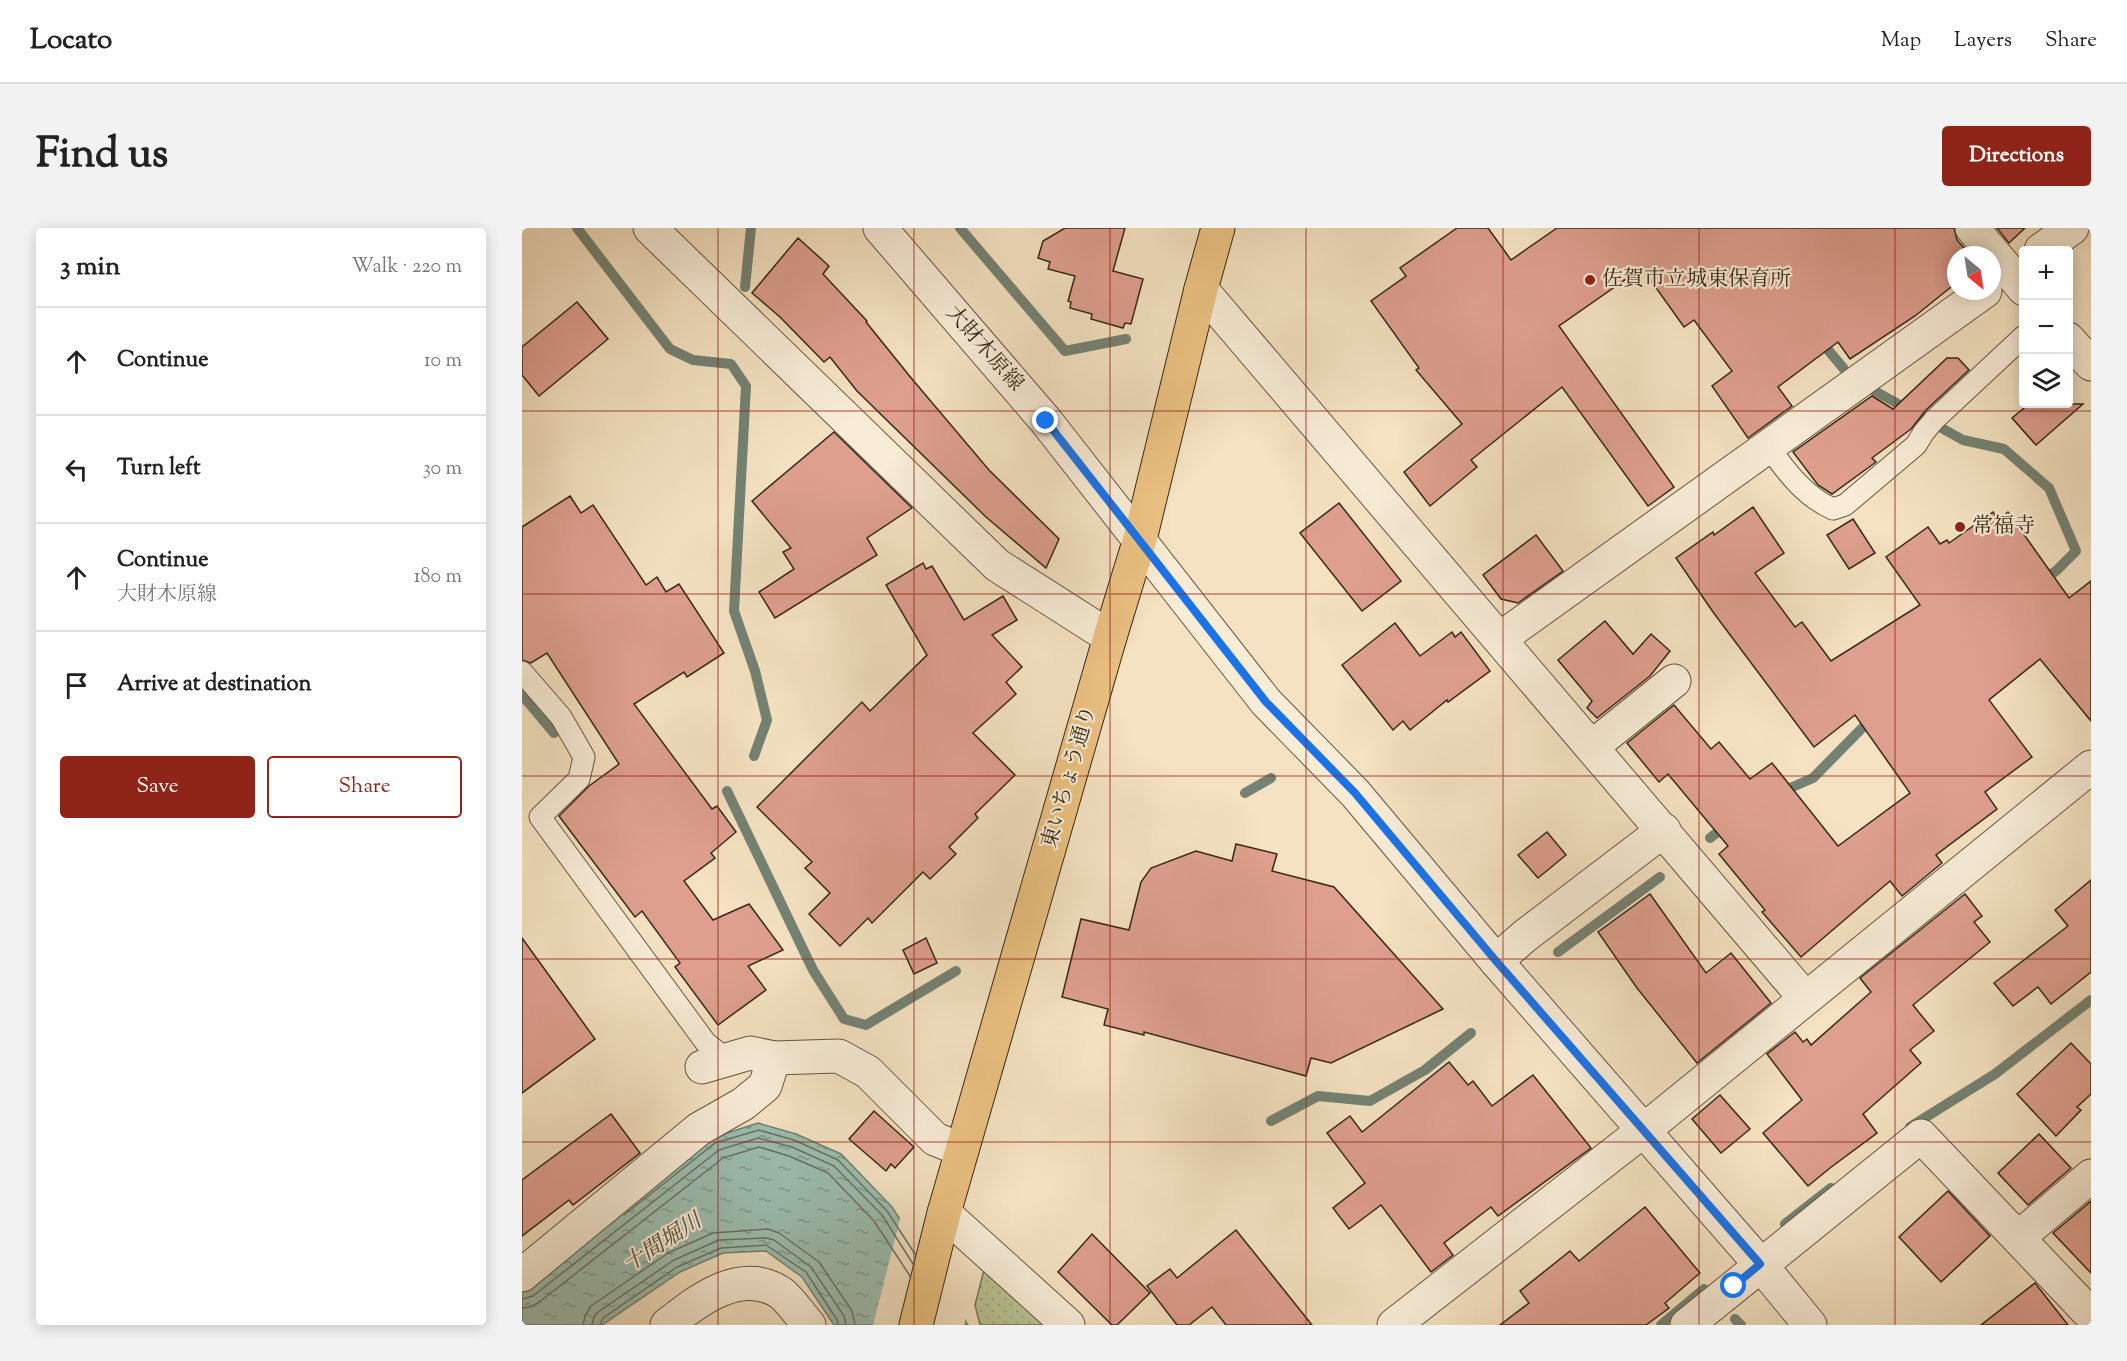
<!DOCTYPE html>
<html lang="en">
<head>
<meta charset="utf-8">
<style>
  body { margin:0; font-family:"Sorts Mill Goudy","Noto Serif JP",serif; background:#f2f2f2; color:#222 }
  .controls { position:absolute; right:18px; top:18px; display:grid; overflow:hidden; border-radius:6px; box-shadow:0 3px 15px #0003 }
  .controls button { width:54px; height:54px; display:grid; place-items:center; padding:0; border:0; border-bottom:2px solid #e0e0e0; background:#fff; color:#222; font:30px sans-serif }
  .compass { position:absolute; left:1425px; top:18px; width:54px; height:54px; border-radius:50%; background:#fff; box-shadow:0 3px 15px #0003; rotate:150deg }
  .stop { position:absolute; width:18px; height:18px; margin:-14px; border:4px solid #1a73e8; border-radius:50%; background:#fff }
  .stop.end { background:#1a73e8; border-color:#fff; box-shadow:0 2px 6px #0008 }
  .list { margin:0; padding:0; list-style:none }
  h2 { display:flex; justify-content:space-between; align-items:center; height:78px; margin:0; padding:0 24px; font-size:26px }
  h2 small { font-size:20px; font-weight:400; color:#767676 }
  .list li { display:grid; grid-template-columns:39px 1fr auto; gap:18px; align-items:center; box-sizing:border-box; height:108px; padding:0 24px; border-top:2px solid #e0e0e0 }
  .list b { display:block; font-size:22px; white-space:nowrap }
  .list p { margin:0; font-size:20px; white-space:nowrap; color:#767676 }
  .list em { font-size:20px; font-style:normal; color:#767676 }
  .actions { display:flex; gap:12px; padding:18px 24px }
  .actions a { flex:1; padding:14px 0; border:2px solid #8f2418; border-radius:6px; text-align:center; font-size:21px; color:#8f2418 }
  .actions .main { background:#8f2418; color:#fff }
  .icon { flex:none; width:33px; height:33px; fill:none; stroke:currentColor; stroke-width:2; stroke-linecap:round; stroke-linejoin:round }
  .map { position:relative; flex:none; width:1569px; height:1097px; overflow:hidden; border-radius:6px }
  header { display:flex; align-items:center; gap:36px; box-sizing:border-box; height:84px; padding:0 30px; background:#fff; border-bottom:2px solid #e0e0e0 }
  header strong { font-size:28px }
  nav { display:flex; gap:33px; margin-inline-start:auto; font-size:21px }
  .intro { display:flex; align-items:center; justify-content:space-between; box-sizing:border-box; height:144px; padding:0 36px }
  h1 { margin:0; font-size:42px }
  .button { padding:15px 27px; border-radius:6px; background:#8f2418; color:#fff; font-size:21px; font-weight:700 }
  main { display:flex; gap:36px; padding:0 36px }
  aside { flex:1; background:#fff; border-radius:6px; box-shadow:0 3px 15px #0003 }
  .map>svg:first-child { display:block }
  .grass { fill:url(#grass-dots); stroke:#787656; stroke-width:1.5 }
  .water { fill:url(#water-ripples); stroke:#748273; stroke-width:1.5 }
  .pier { fill:#f4e2c2 }
  .lines { fill:none; stroke-linecap:round; stroke-linejoin:round }
  .shore { stroke:#6a7364; stroke-width:1.5 }
  .stream { stroke:#748273; stroke-width:10 }
  .building { fill:#de9f8f; stroke:#372817; stroke-width:1.5 }
  .service-casing { stroke:#665642; stroke-width:23 }
  .minor-casing { stroke:#665642; stroke-width:35 }
  .tertiary-casing { stroke:#665642; stroke-width:35 }
  .trunk-casing { stroke:#372817; stroke-width:35 }
  .service { stroke:#f8ecd7; stroke-width:21 }
  .minor { stroke:#f8ecd7; stroke-width:33 }
  .tertiary { stroke:#f8ecd7; stroke-width:33 }
  .trunk { stroke:#eac181; stroke-width:33 }
  .route { stroke:#1a73e8; stroke-width:8 }
  .grid { fill:none; stroke:#8f2418; stroke-width:1.5; stroke-opacity:0.55 }
  .poi-dot { fill:#8f2418; stroke:#f8ecd7; stroke-width:2 }
  .labels { text-anchor:middle; dominant-baseline:central; stroke-width:4.5; stroke-linejoin:round; paint-order:stroke }
  .poi-label { font-size:21px; fill:#372817; stroke:#f8ecd7; text-anchor:start }
  .street-label { font-size:21px; fill:#372817; stroke:#f8ecd7 }
  .water-label { font-size:22px; font-style:italic; fill:#504e3d; stroke:#f8ecd7 }
</style>
</head>
<body>
<header>
<strong>Locato</strong>
<nav><a>Map</a><a>Layers</a><a>Share</a></nav>
</header>
<div class="intro"><h1>Find us</h1><a class="button">Directions</a></div>
<main>
<aside>
<h2>3 min<small>Walk · 220 m</small></h2>
<ul class="list">
<li><svg class="icon" aria-label="ahead" viewBox="0 0 24 24"><path d="M12 20V5M6 11l6-6 6 6"/></svg><div><b>Continue</b></div><em>10 m</em></li>
<li><svg class="icon" aria-label="left" viewBox="0 0 24 24"><path d="M17 20v-9H6M10 6l-5 5 5 5"/></svg><div><b>Turn left</b></div><em>30 m</em></li>
<li><svg class="icon" aria-label="ahead" viewBox="0 0 24 24"><path d="M12 20V5M6 11l6-6 6 6"/></svg><div><b>Continue</b><p>大財木原線</p></div><em>180 m</em></li>
<li><svg class="icon" aria-label="arrive" viewBox="0 0 24 24"><path d="M6 21V4h12l-3 4 3 4H6"/></svg><div><b>Arrive at destination</b></div></li>
</ul>
<div class="actions"><a class="main">Save</a><a>Share</a></div>
</aside>
<div class="map">
<svg width="1569" height="1097" viewBox="0 0 1569 1097">
  <defs>
    <pattern id="grass-dots" width="8" height="8" patternUnits="userSpaceOnUse" patternTransform="scale(1.5)"><rect width="8" height="8" fill="#b9c495"/><path d="M2 2h.1M6 6h.1" fill="none" stroke="#a0a880" stroke-width="1.8" stroke-linecap="round"/></pattern>
    <pattern id="water-ripples" width="26" height="14" patternUnits="userSpaceOnUse" patternTransform="scale(1.5)"><rect width="26" height="14" fill="#9cbeb0"/><path d="M2 4q2-2 4 0t4 0M15 11q2-2 4 0t4 0" fill="none" stroke="#809a8e"/></pattern>
  </defs>
  <rect width="100%" height="100%" fill="#f4e2c2"/>
  <filter id="stains"><feTurbulence type="fractalNoise" baseFrequency=".00333" numOctaves="4"/><feColorMatrix values="0 0 0 0 .2 0 0 0 0 .09 0 0 0 0 .02 0 0 0 .5 -.17"/></filter>
  <radialGradient id="worn" r=".72"><stop offset=".6" stop-color="#630" stop-opacity="0"/><stop offset="1" stop-color="#630" stop-opacity=".3"/></radialGradient>
  <path class="grass" d="M464 1034 533 1097H458L453 1077Z"/>
  <path class="water" d="M236 895 274 906 319 926 370 979 446 1097H312L280 1049 244 1023 201 1025 158 1044 80 1097H0V1059L190 910Z"/>
  <path class="pier" d="M379 987 444 1088 442 1097H351Z"/>
  <g class="lines">
    <g class="shore">
      <path d="M102 987 193 915 237 902 272 912 316 932 365 983 393 1026"/>
      <path d="M0 1071 11 1068 197 922 236 910 270 919 312 938 360 987 391 1036"/>
      <path d="M0 1080 8 1079 16 1075 201 930 237 919 267 928 306 945 352 993 388 1048"/>
      <path d="M61 1097 63 1088 69 1078 146 1025 191 1005 246 1001 257 1005 297 1034 330 1083 333 1097"/>
      <path d="M70 1097 72 1089 76 1084 152 1032 197 1012 244 1010 252 1012 289 1039 322 1088 324 1097"/>
      <path d="M78 1097 81 1090 155 1039 199 1020 244 1017 284 1044 315 1092 316 1097"/>
    </g>
    <g class="stream">
      <path d="M55 0 148 121 171 132 209 136 224 158 212 383 233 443 245 492 232 528"/>
      <path d="M438 0 543 123 604 111"/>
      <path d="M223 59 229 0"/>
      <path d="M1297 111 1322 141"/>
      <path d="M1351 162 1441 212 1482 221 1527 260 1554 323 1534 343 1519 353"/>
      <path d="M0 467 32 505"/>
      <path d="M205 563 291 742 322 791 344 797 434 743"/>
      <path d="M1259 564 1291 550 1350 490"/>
      <path d="M723 565 749 550"/>
      <path d="M1188 610 1205 597"/>
      <path d="M1036 724 1138 649"/>
      <path d="M749 893 796 868 848 873 903 842 949 805"/>
      <path d="M1388 899 1473 846 1569 772"/>
      <path d="M1263 996 1309 960"/>
      <path d="M1213 1091 1219 1097"/>
      <path d="M1139 1097 1182 1061"/>
    </g>
  </g>
  <g class="building">
    <path d="M543 0H603L591 43 621 51 609 96 603 95 601 100 569 91 570 86 548 80 549 74 546 73 553 48 526 41 528 34 516 30 521 13Z"/>
    <path d="M935 0H966L989 32 1035 0H1432L1435 12 1448 27H1434V55L1393 88 1328 131 1316 114 1256 159 1270 178 1226 210 1190 158 1210 143 1172 92 1162 99 1120 40 1037 98 1152 259 1126 278 1040 159 949 232 955 239 908 278 882 244 940 196 894 142 897 140 849 73 884 48 878 40Z"/>
    <path d="M1475 0H1503L1487 15Z"/>
    <path d="M276 10 307 38 301 46 345 93 344 94 390 151 467 242 537 311 524 340 464 289 335 163 308 129 302 134 258 89 230 65Z"/>
    <path d="M55 74 86 111 17 168 0 147V119Z"/>
    <path d="M1425 130H1436L1447 142 1404 182 1389 201 1350 230 1354 234 1310 266 1296 257 1271 224 1350 168 1371 181Z"/>
    <path d="M1507 176H1561L1514 217 1490 190Z"/>
    <path d="M312 204 390 280 345 310 355 327 253 390 237 364 272 341 261 324 269 320 230 273Z"/>
    <path d="M48 268 59 285 71 277 124 357 135 349 144 364 157 356 202 425 165 449 162 444 112 476 190 581 195 578 214 604 189 625 193 630 162 653 191 692 227 676 261 722 226 738 244 762 196 797 153 739 158 735 120 683 113 689 37 588 67 558 97 536 25 425 9 435 0 432V299Z"/>
    <path d="M817 275 879 353 840 383 778 305Z"/>
    <path d="M1231 279 1262 325 1233 345 1273 399 1280 394 1309 433 1398 377 1364 329 1406 299 1418 316 1425 312 1427 315 1471 284 1476 292 1486 284 1547 370 1569 353V493L1518 431 1467 472 1510 529 1463 564 1475 581 1414 627 1420 635 1380 668 1368 653 1279 729 1240 684 1243 682 1197 626 1206 618 1146 546 1137 554 1105 515 1152 477 1189 521 1197 514 1228 551 1250 535 1316 618 1388 565 1333 487 1292 519 1191 384 1154 330 1191 304 1192 307Z"/>
    <path d="M1331 291 1353 325 1327 341 1305 307Z"/>
    <path d="M1014 307 1041 343 996 375 979 371 961 347Z"/>
    <path d="M401 335 404 341 410 338 442 392 481 368 495 392 470 407 500 439 484 454 494 466 451 505 493 547 453 586 456 590 427 619 434 626 408 651 401 644 350 695 346 690 318 718 287 686 308 665 283 640 290 634 235 579 340 474 348 483 405 427 364 357Z"/>
    <path d="M1083 393 1111 426 1129 406 1148 423 1128 448 1075 490 1065 480 1070 473 1036 432Z"/>
    <path d="M873 395 898 428 930 404 933 409 939 404 968 443 926 474 925 472 888 502 881 493 871 502 820 437Z"/>
    <path d="M1025 604 1044 627 1016 650 996 627Z"/>
    <path d="M714 616 755 626 750 643 812 659 921 781 809 835 789 830 784 848 622 804V807L582 797 586 781 540 769 559 691 607 702 619 654 629 640 674 623 710 633Z"/>
    <path d="M1569 652V744L1529 776 1516 759 1491 778 1472 755 1546 698 1533 682Z"/>
    <path d="M1128 666 1184 745 1209 725 1249 775 1175 835 1115 760 1076 704Z"/>
    <path d="M1443 666 1460 688 1452 694 1468 714 1391 777 1412 803 1388 822 1399 835 1341 886 1355 905 1308 940 1286 958 1241 905 1280 872 1245 826 1273 804 1281 814 1285 811 1289 817 1349 764 1338 750Z"/>
    <path d="M0 710 73 811 0 865Z"/>
    <path d="M404 710 415 735 392 746 381 722Z"/>
    <path d="M1549 815 1569 836V866L1555 879 1559 882 1534 908 1495 866Z"/>
    <path d="M927 834 946 857 951 853 970 878 1011 847 1069 920 976 988 969 979 922 1015 931 1027 909 1044 859 977 827 1001 811 980 843 955 805 905 828 888 840 904Z"/>
    <path d="M1198 867 1228 901 1199 925 1170 891Z"/>
    <path d="M352 883 392 919 373 940 369 936 364 943 327 911Z"/>
    <path d="M89 886 118 925 51 977 47 972 0 1008V952Z"/>
    <path d="M1517 906 1549 940 1506 977 1476 945Z"/>
    <path d="M1426 963 1468 1008 1419 1054 1377 1009Z"/>
    <path d="M1569 973V1045L1531 1005Z"/>
    <path d="M1123 979 1178 1045 1143 1075 1147 1080 1124 1097H978L1007 1075 998 1063 1048 1023 1057 1033Z"/>
    <path d="M714 1002 790 1097H704L690 1079 667 1097H655L625 1058 648 1041 655 1050Z"/>
    <path d="M570 1006 628 1065 595 1097H590L536 1044Z"/>
    <path d="M1513 1055 1546 1097H1459Z"/>
  </g>
  <g class="lines">
    <g class="service-casing">
      <g id="service">
        <path d="M1246 218C1263 242 1283 269 1311 281L1323 277 1394 217 1402 204 1413 191 1502 108"/>
        <path d="M0 444 39 489 62 529 57 551 18 589 184 815 206 832"/>
      </g>
    </g>
    <g class="minor-casing">
      <g id="minor">
        <path d="M128 0 475 337 588 409"/>
        <path d="M1450 0 1502 61"/>
        <path d="M1519 22 1550 0"/>
        <path d="M679 61 1283 770"/>
        <path d="M1546 111 1569 136"/>
        <path d="M979 410 1463 63"/>
        <path d="M1071 518 1152 453"/>
        <path d="M974 733 1004 707 1142 602"/>
        <path d="M180 839 228 825 252 830 317 828 346 844 413 911 440 922"/>
        <path d="M422 985 546 1097"/>
        <path d="M1496 1010 1569 948"/>
        <path d="M0 1047 177 901 221 876 243 858 252 830"/>
        <path d="M145 1097C175 1073 219 1038 259 1065 269 1073 278 1087 287 1097"/>
        <path d="M872 1097 1122 902 1569 539"/>
        <path d="M1165 1097 1399 908 1569 1087"/>
      </g>
    </g>
    <g class="tertiary-casing">
      <path id="tertiary" d="M358 0 524 193 744 474 833 565 974 733 1238 1036 1288 1097"/>
    </g>
    <g class="trunk-casing">
      <path id="trunk" d="M394 1097 422 985 588 409 618 311 679 61 696 0"/>
    </g>
    <use href="#service" class="service"/>
    <use href="#minor" class="minor"/>
    <use href="#tertiary" class="tertiary"/>
    <use href="#trunk" class="trunk"/>
  </g>
  <g class="lines">
    <path class="route" d="M524 193 744 474 833 565 974 733 1238 1036 1212 1058"/>
  </g>
  <path class="grid" d="M196 0V1097M392 0V1097M588 0V1097M784 0V1097M981 0V1097M1177 0V1097M1373 0V1097M0 183H1569M0 366H1569M0 548H1569M0 731H1569M0 914H1569"/>
  <g class="poi-dot">
    <circle cx="1068" cy="52" r="6"/>
    <circle cx="1438" cy="299" r="6"/>
  </g>
  <g class="labels">
    <g class="poi-label">
      <text x="1080" y="52">佐賀市立城東保育所</text>
      <text x="1450" y="299">常福寺</text>
    </g>
    <g class="street-label">
      <text transform="translate(462 121) rotate(49)">大財木原線</text>
      <text transform="translate(548 549) rotate(-74)">東いちょう通り</text>
    </g>
    <g class="water-label">
      <text transform="translate(141 1016) rotate(-33)">十間堀川</text>
    </g>
  </g>
  <rect width="100%" height="100%" filter="url(#stains)"/>
  <rect width="100%" height="100%" fill="url(#worn)"/>
</svg>
<div class="controls">
<button>+</button>
<button>−</button>
<button><svg class="icon" aria-label="layers" viewBox="0 0 24 24"><path d="M12 4l9 5-9 5-9-5zM3 14l9 5 9-5"/></svg></button>
</div>
<svg class="compass" viewBox="-18 -18 36 36"><path d="M0-13l5 13h-10z" fill="#e53935"/><path d="M0 13l5-13h-10z" fill="#767676"/></svg>
<div class="stop" style="left:1212px;top:1058px"></div>
<div class="stop end" style="left:524px;top:193px"></div>
</div>
</main>
</body>
</html>
